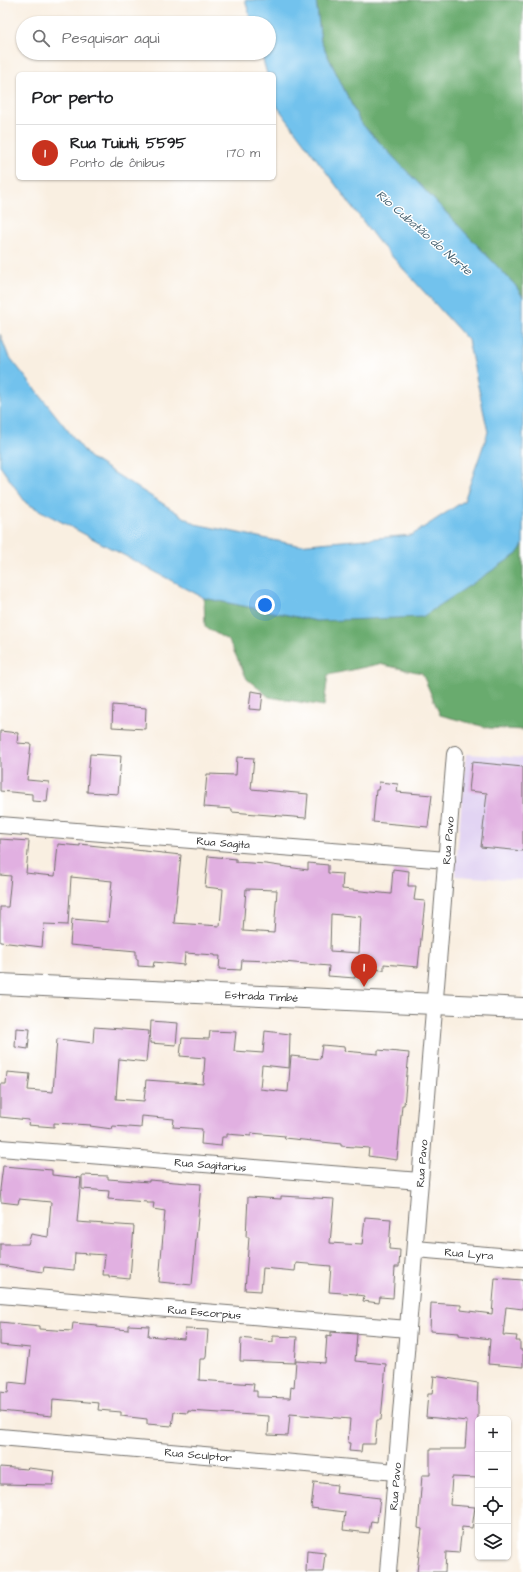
<!DOCTYPE html>
<html lang="pt">
<head>
<meta charset="utf-8">
<style>
  body { margin:0; font-family:"Architects Daughter",sans-serif; background:#f2f2f2; color:#202124 }
  .controls { position:absolute; right:12px; bottom:12px; display:grid; overflow:hidden; border-radius:6px; box-shadow:0 1px 3px #0004 }
  .controls button { width:36px; height:36px; display:grid; place-items:center; padding:0; border:0; border-bottom:1px solid #e0e0e0; background:#fff; color:#202124; font:20px sans-serif }
  .you { position:absolute; left:265px; top:605px; width:14px; height:14px; margin:-10px; border:3px solid #fff; border-radius:50%; background:#1a73e8; box-shadow:0 0 0 6px #1a73e833 }
  .badge { display:grid; place-items:center; width:26px; height:26px; border-radius:50%; background:#c8321e; color:#fff; font-size:13px; font-weight:700 }
  .pin { position:absolute; translate:-50% -33px; filter:drop-shadow(0 1px 2px #0008) }
  .pin::after { content:''; position:absolute; top:21px; width:14px; height:12px; background:inherit; clip-path:polygon(0 0,100% 0,50% 100%) }
  .list { margin:0; padding:0; list-style:none }
  h2 { display:flex; justify-content:space-between; align-items:center; height:52px; margin:0; padding:0 16px; font-size:17px }
  h2 small { font-size:13px; font-weight:400; color:#757577 }
  .list li { display:grid; grid-template-columns:26px 1fr auto; gap:12px; align-items:center; box-sizing:border-box; height:56px; padding:0 16px; border-top:1px solid #e0e0e0 }
  .list b { display:block; font-size:15px; white-space:nowrap }
  .list p { margin:0; font-size:13px; white-space:nowrap; color:#757577 }
  .list em { font-size:13px; font-style:normal; color:#757577 }
  .icon { flex:none; width:22px; height:22px; fill:none; stroke:currentColor; stroke-width:2; stroke-linecap:round; stroke-linejoin:round }
  .map { position:relative; flex:none; width:523px; height:1572px; overflow:hidden }
  .search { position:absolute; background:#fff; box-shadow:0 1px 3px #0004; left:16px; top:16px; width:260px; height:44px; display:flex; align-items:center; gap:10px; box-sizing:border-box; padding:0 14px; border-radius:22px; color:#757577; font-size:15px }
  .panel { position:absolute; background:#fff; box-shadow:0 1px 3px #0004; left:16px; top:72px; width:260px; height:108px; border-radius:6px }
  .map>svg:first-child { display:block }
  .built { fill:#e2d4f3 }
  .forest { fill:#69ab6e; stroke:#4a6b4c }
  .water { fill:#72c2ed; stroke:#4e768c }
  .building { fill:#e1b0e1; fill-rule:evenodd }
  .lines { fill:none; stroke-linecap:round; stroke-linejoin:round }
  .minor-casing { stroke:#73706b; stroke-width:18 }
  .tertiary-casing { stroke:#73706b; stroke-width:22 }
  .minor { stroke:#fff; stroke-width:16 }
  .tertiary { stroke:#fff; stroke-width:20 }
  .labels { text-anchor:middle; dominant-baseline:central; stroke-width:3; stroke-linejoin:round; paint-order:stroke }
  .street-label { font-size:11px; fill:#2b2b2b; stroke:#fff }
  .water-label { font-size:12px; font-style:italic; fill:#44606f; stroke:#fff }
</style>
</head>
<body>
<div class="map">
<svg width="523" height="1572" viewBox="0 0 523 1572">
  <rect width="100%" height="100%" fill="#fff"/>
  <filter id="ink" filterUnits="userSpaceOnUse"><feTurbulence type="fractalNoise" baseFrequency=".025" numOctaves="2"/><feDisplacementMap in="SourceGraphic" scale="8" xChannelSelector="R" yChannelSelector="G"/><feConvolveMatrix kernelMatrix="1 2 1 2 8 2 1 2 1" color-interpolation-filters="sRGB"/></filter>
  <filter id="wash" filterUnits="userSpaceOnUse"><feTurbulence type="fractalNoise" baseFrequency=".012" numOctaves="4" result="noise"/><feDisplacementMap in="SourceGraphic" scale="16" xChannelSelector="R" yChannelSelector="G"/><feGaussianBlur stdDeviation="0.9" result="paint"/><feColorMatrix in="noise" values="0 0 0 0 0 0 0 0 0 0 0 0 0 0 0 0 0 1.4 0 .05"/><feComposite in="paint" operator="in"/></filter>
  <g filter="url(#wash)">
    <rect width="100%" height="100%" fill="#f9efe1"/>
    <path class="built" d="M466 754 523 758V880L455 876Z"/>
    <g class="forest">
      <path d="M316 0H523V297L515 285 360 122 321 42Z"/>
      <path d="M523 545V730L489 728 440 715 422 673 379 664 328 675 324 706 269 697 247 679 229 641 205 627 204 598 317 621 517 554Z"/>
    </g>
    <path class="water" d="M245 0H316L321 42 360 122 515 285 523 297V545L517 554 422 617 317 621 204 598 26 503 0 466V334L8 355 89 457 195 524 297 545 412 535 464 501 488 432 468 340 377 240 276 105 274 99V74H267L261 53H269V23H252Z"/>
    <g id="blocks">
      <g class="building">
        <path d="M251 691 263 693 261 710 249 709Z"/>
        <path d="M113 705 146 708 145 729 112 727Z"/>
        <path d="M0 731 18 733 17 743 31 744 27 780 49 782 47 802 32 801V794L0 791Z"/>
        <path d="M90 754 121 756 118 794 87 792Z"/>
        <path d="M237 757 254 758 251 789 308 794 306 818 232 812V809L204 807 207 774 236 775Z"/>
        <path d="M472 762 523 767V851L481 847 487 793 469 791Z"/>
        <path d="M379 782 398 784 397 792 432 795 428 827 373 822 376 790H378Z"/>
        <path d="M0 839 29 841 26 873 43 875 55 876 58 844 80 846V844L181 855 174 923 220 926 223 889 205 887 208 856 236 859V862L266 864 308 870V863L328 865V873L343 874 342 889 391 894 393 869 409 871 408 886H416L414 900 425 901 418 967 384 964V970L356 968 355 978 328 976 329 966 271 961 242 960 241 970 219 969 220 956H215V955L185 953 184 965 154 962 153 967 138 966V959H136V951L70 945 72 919 108 922 112 881 71 877 68 925 44 924 42 947 0 942V907H8L11 876 0 875ZM246 889 277 890 274 933 243 931ZM331 914 361 917 359 953 330 951Z"/>
        <path d="M151 1021 178 1023 176 1045 150 1043Z"/>
        <path d="M94 1027 149 1031 146 1062 119 1059 116 1099 144 1101 146 1080 203 1084 205 1058 180 1056 182 1038 209 1039 210 1031 236 1032 234 1051 263 1053 265 1031 290 1034 289 1068 262 1065 260 1089 288 1092 291 1056 320 1059 322 1045 345 1047 344 1051 378 1054V1050L409 1053 404 1105H402L397 1160 368 1156 369 1148 341 1146V1144L284 1138 285 1136 251 1133V1136L227 1134V1137H222L221 1146 201 1144 202 1129 173 1127 174 1119 142 1116 141 1128 113 1126 112 1129 90 1126 91 1125 54 1123V1127L28 1125 29 1120 0 1117V1084H6L7 1072 30 1074 28 1090 53 1092 57 1039 93 1043Z"/>
        <path d="M16 1028 30 1029 28 1049 15 1047Z"/>
        <path d="M3 1166 52 1170V1175L81 1178 77 1222 134 1226 130 1279 109 1277V1275H103L105 1255 75 1253 74 1270 44 1267 43 1272 0 1265V1244H28L31 1234 48 1237 51 1202 19 1199 18 1204 1 1202 0 1189Z"/>
        <path d="M82 1175 108 1176V1179L149 1182V1180L201 1184 192 1285 159 1282 165 1211 153 1209 154 1203H147V1202L108 1199 109 1191 82 1189Z"/>
        <path d="M281 1196 334 1199 330 1243 362 1245 365 1217 391 1219 389 1249 400 1250 399 1267H395L393 1298 380 1297 379 1303 363 1301 364 1296 357 1295V1294L329 1292 331 1266 296 1263 295 1271 263 1268 261 1291 245 1290 249 1237H246L248 1197 281 1199Z"/>
        <path d="M495 1278 523 1280V1309L506 1307 503 1335 517 1336 516 1341H520V1350H523V1367L488 1364 490 1339 459 1335V1333L430 1331 431 1303 461 1305V1310L492 1314Z"/>
        <path d="M0 1322 39 1326V1329L72 1331 73 1323 97 1325V1327L128 1330V1325L149 1326 148 1336 184 1339 185 1329 208 1330 206 1357 205 1359H200L199 1380 254 1384 253 1391H257V1397L290 1398 291 1387 294 1388 296 1361 325 1363 327 1335 331 1336V1332L357 1334 355 1361 386 1364 381 1420H377L375 1444H362L361 1452 349 1451 350 1443H348L350 1419 290 1414 288 1436 268 1435 269 1416 188 1411V1413L174 1412 172 1426 147 1424V1419L121 1416V1412L98 1410 99 1403 53 1399 52 1416 0 1411V1392L8 1393 9 1382 26 1384 30 1348 0 1345Z"/>
        <path d="M273 1336 297 1337 295 1363 240 1361 241 1338 273 1342Z"/>
        <path d="M434 1376 478 1383 477 1404 478 1405V1478L452 1477 450 1505 475 1507 472 1528 462 1527 459 1553 446 1552 445 1572H417L422 1529 418 1528 422 1475H430V1449H465L467 1421 426 1417 428 1394H432Z"/>
        <path d="M0 1467 27 1469 28 1468 55 1471 53 1485 0 1484Z"/>
        <path d="M314 1482 337 1485 336 1493 380 1498 377 1522 371 1521 369 1533 343 1530 345 1512 311 1508Z"/>
        <path d="M307 1551 325 1553 323 1572H306Z"/>
      </g>
    </g>
  </g>
  <g filter="url(#ink)">
    <use href="#blocks" fill-opacity="0" stroke="#73706b" stroke-width="1"/>
    <g class="lines">
      <g class="minor-casing">
        <g id="minor">
          <path id="s1" d="M0 825 447 860"/>
          <path id="s2" d="M0 1148 420 1181"/>
          <path id="s3" d="M415 1249 523 1258"/>
          <path id="s4" d="M0 1295 408 1329"/>
          <path id="s5" d="M0 1437 396 1472"/>
          <path id="s6" d="M388 1572 455 754"/>
        </g>
      </g>
      <g class="tertiary-casing">
        <g id="tertiary">
          <path id="s7" d="M0 984 523 1008"/>
        </g>
      </g>
      <use href="#minor" class="minor"/>
      <use href="#tertiary" class="tertiary"/>
    </g>
  </g>
  <g class="labels">
    <g class="street-label">
      <text stroke="none"><textPath href="#s6" startOffset="734">Rua Pavo</textPath></text>
      <text stroke="none"><textPath href="#s1" startOffset="224">Rua Sagita</textPath></text>
      <text stroke="none"><textPath href="#s7" startOffset="262">Estrada Timbé</textPath></text>
      <text stroke="none"><textPath href="#s6" startOffset="410">Rua Pavo</textPath></text>
      <text stroke="none"><textPath href="#s2" startOffset="211">Rua Sagitarius</textPath></text>
      <text stroke="none"><textPath href="#s3" startOffset="54">Rua Lyra</textPath></text>
      <text stroke="none"><textPath href="#s4" startOffset="205">Rua Escorpius</textPath></text>
      <text stroke="none"><textPath href="#s5" startOffset="199">Rua Sculptor</textPath></text>
      <text stroke="none"><textPath href="#s6" startOffset="86">Rua Pavo</textPath></text>
    </g>
    <g class="water-label">
      <text transform="translate(424 233) rotate(41)">Rio Cubatão do Norte</text>
    </g>
  </g>
</svg>
<div class="controls">
<button>+</button>
<button>−</button>
<button><svg class="icon" aria-label="locate" viewBox="0 0 24 24"><circle cx="12" cy="12" r="6"/><path d="M12 2v4M12 18v4M2 12h4M18 12h4"/></svg></button>
<button><svg class="icon" aria-label="layers" viewBox="0 0 24 24"><path d="M12 4l9 5-9 5-9-5zM3 14l9 5 9-5"/></svg></button>
</div>
<div class="you"></div>
<div class="pin badge" style="left:364px;top:987px">1</div>
<div class="search"><svg class="icon" aria-label="search" viewBox="0 0 24 24"><circle cx="10" cy="10" r="6"/><path d="M15 15l6 6"/></svg>Pesquisar aqui</div>
<section class="panel">
<h2>Por perto<small></small></h2>
<ul class="list">
<li><span class="badge">1</span><div><b>Rua Tuiuti, 5595</b><p>Ponto de ônibus</p></div><em>170 m</em></li>
</ul>
</section>
</div>
</body>
</html>
